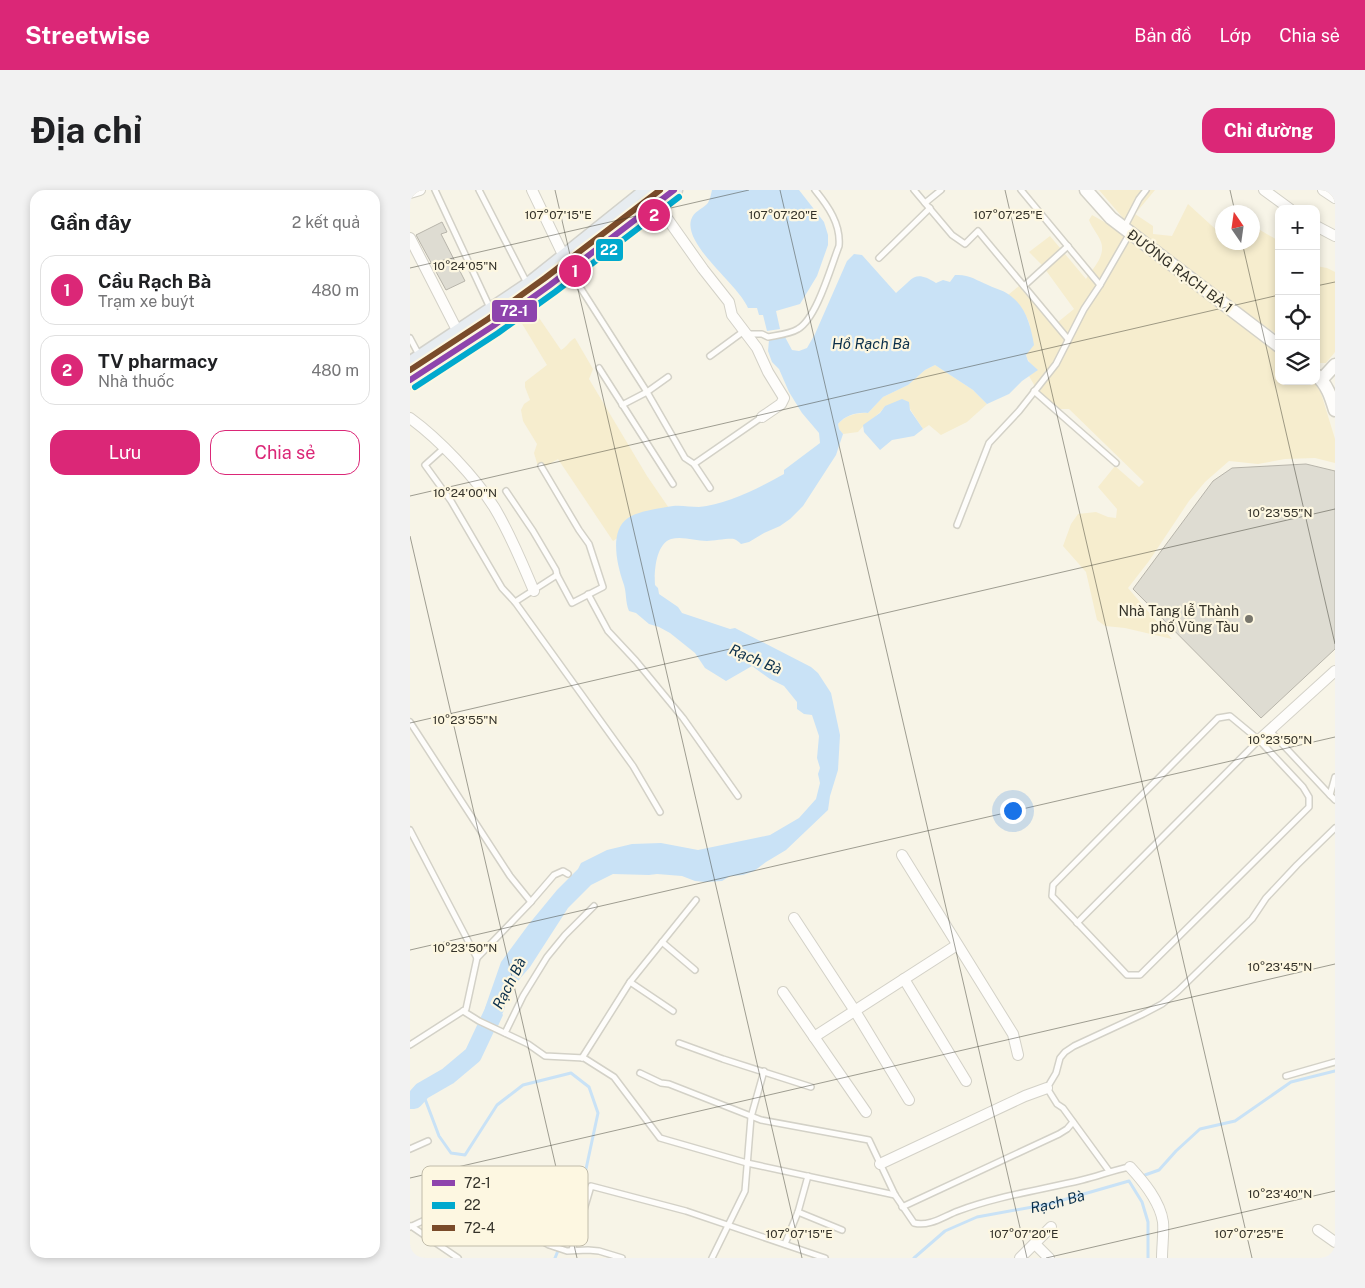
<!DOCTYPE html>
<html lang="vi">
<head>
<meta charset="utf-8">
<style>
  body { margin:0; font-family:"Public Sans",sans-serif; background:#f2f2f2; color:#202124 }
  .controls { position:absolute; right:15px; top:15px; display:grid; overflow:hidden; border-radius:10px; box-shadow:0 2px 8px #0003 }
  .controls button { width:45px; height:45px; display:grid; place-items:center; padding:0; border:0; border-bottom:1px solid #e0e0e0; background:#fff; color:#202124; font:25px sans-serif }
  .compass { position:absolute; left:805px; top:15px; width:45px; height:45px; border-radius:50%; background:#fff; box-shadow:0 2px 8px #0003; rotate:347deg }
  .you { position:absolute; left:602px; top:620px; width:18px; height:18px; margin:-12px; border:4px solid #fff; border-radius:50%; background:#1a73e8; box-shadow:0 0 0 8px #1a73e833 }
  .badge { display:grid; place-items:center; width:32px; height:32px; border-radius:50%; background:#db2777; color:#fff; font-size:16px; font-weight:700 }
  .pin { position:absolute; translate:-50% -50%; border:2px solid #fff; box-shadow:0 1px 5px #0006 }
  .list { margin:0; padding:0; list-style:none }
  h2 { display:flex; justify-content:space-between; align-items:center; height:65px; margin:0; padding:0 20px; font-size:21px }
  h2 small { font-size:16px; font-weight:400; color:#757577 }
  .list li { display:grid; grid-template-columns:32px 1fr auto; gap:15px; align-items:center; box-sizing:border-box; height:70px; margin:0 10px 10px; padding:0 10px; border:1px solid #e0e0e0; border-radius:15px }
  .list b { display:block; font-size:19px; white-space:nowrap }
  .list p { margin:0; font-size:16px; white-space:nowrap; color:#757577 }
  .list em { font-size:16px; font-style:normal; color:#757577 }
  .actions { display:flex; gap:10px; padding:15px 20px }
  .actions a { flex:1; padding:11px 0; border:1px solid #db2777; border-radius:15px; text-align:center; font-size:18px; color:#db2777 }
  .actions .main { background:#db2777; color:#fff }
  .icon { flex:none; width:28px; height:28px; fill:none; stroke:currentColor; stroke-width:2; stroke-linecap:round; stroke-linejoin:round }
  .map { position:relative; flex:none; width:925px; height:1068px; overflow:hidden; border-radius:15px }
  header { display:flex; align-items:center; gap:30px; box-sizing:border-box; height:70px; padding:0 25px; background:#db2777; color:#fff }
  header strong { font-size:24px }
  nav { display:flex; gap:28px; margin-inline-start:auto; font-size:18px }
  .intro { display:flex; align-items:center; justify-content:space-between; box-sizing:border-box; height:120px; padding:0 30px }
  h1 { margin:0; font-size:35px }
  .button { padding:12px 22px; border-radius:15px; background:#db2777; color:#fff; font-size:18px; font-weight:700 }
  main { display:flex; gap:30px; padding:0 30px }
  aside { flex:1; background:#fff; border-radius:15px; box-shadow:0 2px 8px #0003 }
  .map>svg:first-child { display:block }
  .green { fill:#f6edce }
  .water { fill:#c9e2f6 }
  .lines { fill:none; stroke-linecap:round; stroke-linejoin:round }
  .stream { stroke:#c9e2f6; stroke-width:3 }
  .river { stroke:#c9e2f6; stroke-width:18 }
  .building { fill:#dedcd2; stroke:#b7b4aa }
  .service-casing { stroke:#d3d1c7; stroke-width:8 }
  .minor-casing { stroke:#d3d1c7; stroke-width:12 }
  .tertiary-casing { stroke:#d3d1c7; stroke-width:15 }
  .primary-casing { stroke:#d3d2cb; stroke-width:19 }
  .service { stroke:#fefdfb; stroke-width:5 }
  .minor { stroke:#fefdfb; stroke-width:10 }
  .tertiary { stroke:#fefdfb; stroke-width:12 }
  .primary { stroke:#e7ecf0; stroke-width:16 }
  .bus-1-casing { stroke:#fdf7e1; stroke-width:10 }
  .bus-2-casing { stroke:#fdf7e1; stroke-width:10 }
  .bus-3-casing { stroke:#fdf7e1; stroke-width:10 }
  .bus-1 { stroke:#8e44ad; stroke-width:6 }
  .bus-2 { stroke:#00a9ce; stroke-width:6 }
  .bus-3 { stroke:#7a4b2a; stroke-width:6 }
  .ticks { fill:none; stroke:#343229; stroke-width:1; stroke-opacity:0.45 }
  .poi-dot { fill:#78766c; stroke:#fdf7e1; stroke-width:2 }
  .labels { text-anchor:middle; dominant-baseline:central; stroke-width:4.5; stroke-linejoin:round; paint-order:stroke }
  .street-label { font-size:14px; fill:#343229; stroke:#fdf7e1 }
  .poi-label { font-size:14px; fill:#343229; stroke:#fdf7e1; text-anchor:end }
  .water-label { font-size:15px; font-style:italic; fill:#0a2f4a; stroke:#fdf7e1 }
  .key { fill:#fdf7e1; stroke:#c1bcaa; stroke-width:1 }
  .key-label { font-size:14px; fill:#343229 }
  .ticks-label { font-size:12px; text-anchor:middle; fill:#343229; stroke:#fdf7e1; stroke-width:4.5; stroke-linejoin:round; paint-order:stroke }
  .line-badge { stroke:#fdf7e1; stroke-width:2 }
  .badge-label { font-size:14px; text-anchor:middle; font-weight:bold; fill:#fff }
</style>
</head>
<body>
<header>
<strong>Streetwise</strong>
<nav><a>Bản đồ</a><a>Lớp</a><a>Chia sẻ</a></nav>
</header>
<div class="intro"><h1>Địa chỉ</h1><a class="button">Chỉ đường</a></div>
<main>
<aside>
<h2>Gần đây<small>2 kết quả</small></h2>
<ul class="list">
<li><span class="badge">1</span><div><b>Cầu Rạch Bà</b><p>Trạm xe buýt</p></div><em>480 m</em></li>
<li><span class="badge">2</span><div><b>TV pharmacy</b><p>Nhà thuốc</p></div><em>480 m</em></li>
</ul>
<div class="actions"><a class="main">Lưu</a><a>Chia sẻ</a></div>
</aside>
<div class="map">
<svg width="925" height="1068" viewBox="0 0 925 1068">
  <rect width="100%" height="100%" fill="#f7f4e7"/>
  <g class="green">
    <path d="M689 0H745L725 24 743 36V44L762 46 778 14 812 45V52H842L843 36 869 51V146L725 42Z"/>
    <path d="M682 25 723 48 755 77 869 165V191H904L911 203 925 249V273L905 268 875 269 848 274 819 271 795 292 779 311 739 371 718 398 762 449 715 438 695 436 687 430 676 382 653 356 661 334 668 324 686 322 698 327 706 328 707 319 688 297 705 276 729 297 734 292 659 219H638L619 186 627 180C623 176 617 171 616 164 615 155 620 146 620 137 620 129 606 108 598 105L609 96 643 136 664 119 632 75 619 62 640 46 676 89C683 78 696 66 691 52 688 44 682 38 679 30Z"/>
    <path d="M906 76 917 78 925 82V162L916 173H906Z"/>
    <path d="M125 122 151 160C157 157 159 151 165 148L183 179 179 189 237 286 263 324 221 339 203 351 148 269 129 280 124 263 127 254 113 231 111 220 114 214 120 210 115 197V192L137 175 111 132Z"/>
    <path d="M525 175 563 200 577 214 557 232 531 245 519 235 513 239 500 219 498 212 475 216C468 227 456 231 448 242L433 244 429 239 428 234C436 225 446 223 458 223L473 207 498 195 515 180Z"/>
  </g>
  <g class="water">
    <path d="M302 0H389L414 32 418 45V55L407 86 390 114 366 121 370 139 357 141 353 125H349L347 118H338C329 95 274 56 281 30 284 21 291 20 297 14 300 11 301 4 302 0Z"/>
    <path d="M444 64 452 65 486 103C503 89 504 79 526 93L533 90 540 92 545 85C559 84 566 90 578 95 586 99 596 101 602 107 617 119 621 138 624 155L616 165 618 171 628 180 612 191 599 204 577 214 563 200 525 175 515 180 498 195 473 207 458 223C446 222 436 225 428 234L429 239 433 244 426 265 393 316 380 329 370 336 354 343 339 352 331 354C329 352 327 350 324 349 318 348 304 351 297 351 285 351 273 346 261 349 246 354 244 381 245 395L248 398 249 404 268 417 272 423 320 439 325 438 401 477 408 483 421 503 430 545 428 580 420 606 418 620 376 660 356 672 344 681 333 685 320 686 312 691 295 692 285 691 272 686 247 684 239 685 203 684 181 695 158 718 120 777 108 791 91 822 93 825 88 836 74 830 75 818 91 772 119 734 147 700 168 679 171 673 197 660 222 654 251 653 288 660 360 645 389 628 406 609 410 593 408 584 410 578 407 568 409 546 402 525 394 524 387 519V512L374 496 360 489 342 476 316 491 295 478 285 463 260 443 249 437 239 434 226 423 219 421C215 412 217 402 213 392 207 374 199 341 218 328 228 321 251 318 263 316 271 315 281 317 289 317 316 315 351 297 374 284V280L410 253 409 243 392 223 379 202 369 179 362 172 358 161 359 150 375 147 382 160 389 161 397 158 405 144 437 71Z"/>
    <path d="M492 209 499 212 500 220 513 239 504 246 482 250 470 260 454 242 453 235 470 223 475 216Z"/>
  </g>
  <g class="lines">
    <g class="stream">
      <path d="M12 901 29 946 41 963 55 965 87 915 113 895 161 883 179 897 188 923 170 1007 145 1068"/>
      <path d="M735 985 749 980 766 961 790 939 825 931 881 892 925 881"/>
      <path id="s1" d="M504 1068 535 1041 567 1027 639 1014 719 991 732 1012 738 1032V1068"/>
    </g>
    <path class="river" d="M0 910H4L12 901 38 886 63 865 86 816"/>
  </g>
  <g class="building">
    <path d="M32 32 37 42 31 44 55 91 36 100 6 45Z"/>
    <path d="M896 274 925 281V459L851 528 723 399 803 291 822 278Z"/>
  </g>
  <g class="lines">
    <g class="service-casing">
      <g id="service">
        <path d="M25 0 81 120"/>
        <path d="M69 0 118 95"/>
        <path d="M504 0 542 45 555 54 568 41 658 149"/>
        <path d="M611 0 690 95"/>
        <path d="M515 13 531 0"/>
        <path d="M714 38 729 9 736 0"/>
        <path d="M469 68 520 18"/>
        <path d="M161 83 237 202 275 268 284 274 300 298"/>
        <path d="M614 96 658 56"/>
        <path d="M337 144H352L358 147C368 145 380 144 388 139 407 128 421 76 429 56 431 34 418 16 405 0"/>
        <path d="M0 148 9 165"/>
        <path d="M300 166 334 141"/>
        <path d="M189 178 263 294"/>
        <path d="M624 201 706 273"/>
        <path d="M212 215 237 202 258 187"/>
        <path d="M34 258 15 275 41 311 92 398 105 412 223 576 250 622"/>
        <path d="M284 274 352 227"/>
        <path d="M96 301 123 341 146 380 147 385 162 413 193 397 179 354 169 340 131 276"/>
        <path d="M547 335 579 253 609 221 646 174 674 119 690 95 720 43"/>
        <path d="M178 404 198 441 226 471 273 528 328 606"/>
        <path d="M105 412 147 385"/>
        <path d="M820 526 849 550 893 597 899 607V617L730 785H717L642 706 643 695 808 528Z"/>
        <path d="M0 532 100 686 121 712"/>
        <path d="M860 541 920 605"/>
        <path d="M925 587 920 605 925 610"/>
        <path d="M0 640 67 768"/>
        <path d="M667 733 849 550"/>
        <path d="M252 752 285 780"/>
        <path d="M220 792 286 710"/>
        <path d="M53 821 69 831 118 854 135 866 174 868 204 887 250 948 337 973 485 1005"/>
        <path d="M95 843 113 806 137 767 155 745 184 716"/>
        <path d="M269 853 313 869 401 897"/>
        <path d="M0 855 56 819 67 768 119 714 144 685 153 681 158 684"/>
        <path d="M172 868 220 792 263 821"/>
        <path d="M230 883 251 893 259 894 351 930 459 950 485 1005 504 1033C520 1037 534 1026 548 1021 588 1006 630 1000 672 990 689 986 703 980 720 977"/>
        <path d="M876 886 925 872"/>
        <path d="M0 959 18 951"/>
        <path d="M699 981 653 918 647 914 637 898 646 883 650 868 655 862 664 856 733 824 752 814 768 801 842 729 856 708 887 675 925 638"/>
        <path d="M492 1017 649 944 657 939 663 932"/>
        <path d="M388 1022 432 1040"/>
        <path d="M1 1036 48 1068"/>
        <path d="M0 1037 34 1021 48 1011 57 1009 139 1055 157 1061 178 1060 189 1061 212 1068"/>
        <path d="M375 1054 388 1022 398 986"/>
        <path d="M162 1060 181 996 276 1021 415 1068"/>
        <path d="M302 1068 335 1001 341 927 354 881"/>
      </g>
    </g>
    <g class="minor-casing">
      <g id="minor">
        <path d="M122 0 156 71"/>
        <path d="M854 0 880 19"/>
        <path d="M913 0 925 8"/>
        <path d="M0 3 10 0"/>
        <path d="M247 14 293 79 319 112 322 125 347 158 358 182 374 208 371 214 352 227"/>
        <path d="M906 36 925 46"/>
        <path d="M0 48 48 142"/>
        <path d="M0 228C29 249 65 287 84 317 100 343 112 373 124 401"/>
        <path d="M849 550 925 481"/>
        <path d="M492 665 603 844 608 865"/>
        <path d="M384 728 445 821 499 910"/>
        <path d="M494 789 556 891"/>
        <path d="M373 802 456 922"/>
        <path d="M404 847 547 755"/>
        <path d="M470 974 615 906 637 898"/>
        <path d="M720 977C733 991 750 1011 753 1032 754 1043 752 1056 752 1068"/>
        <path d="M908 1040 925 1052"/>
        <path d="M625 1054 639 1068"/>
        <path d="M610 1068 641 1037"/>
      </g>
    </g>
    <g class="tertiary-casing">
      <g id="tertiary">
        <path d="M676 0 701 28 869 156"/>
        <path d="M906 185C917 194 921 207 925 220"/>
        <path d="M912 189 925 175"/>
      </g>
    </g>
    <g class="primary-casing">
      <g id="primary">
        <path d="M0 175 119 96 239 0"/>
        <path d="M0 190 83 136 140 95 264 0"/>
      </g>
    </g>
    <use href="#service" class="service"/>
    <use href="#minor" class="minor"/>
    <use href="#tertiary" class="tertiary"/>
    <use href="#primary" class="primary"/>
    <g class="bus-1-casing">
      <path id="bus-1" d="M0 190 83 136 140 95 264 0"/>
    </g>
    <g class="bus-2-casing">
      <path id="bus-2" d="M5 197 88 143 145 102 269 7"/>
    </g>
    <g class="bus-3-casing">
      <path id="bus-3" d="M0 180 78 129 135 88 250 0"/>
    </g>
    <use href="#bus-1" class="bus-1"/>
    <use href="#bus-2" class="bus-2"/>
    <use href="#bus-3" class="bus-3"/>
  </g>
  <path class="ticks" d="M145 0 392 1068M370 0 617 1068M595 0 842 1068M820 0 825 22M832 52 925 454M0 78 339 0M906 96 925 92M0 306 869 105M0 346 167 1068M0 533 925 319M0 760 925 547M0 988 925 774M636 1068 925 1001"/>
  <circle class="poi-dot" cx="839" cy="429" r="5"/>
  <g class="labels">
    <g class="street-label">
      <text transform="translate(770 81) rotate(37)">ĐƯỜNG RẠCH BÀ 1</text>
    </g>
    <g class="poi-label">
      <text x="829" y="421">Nhà Tang lễ Thành<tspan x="829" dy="16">phố Vũng Tàu</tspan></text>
    </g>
    <g class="water-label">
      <text x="461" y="153">Hồ Rạch Bà</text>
      <text transform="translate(346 469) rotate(23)">Rạch Bà</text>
      <text transform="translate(99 793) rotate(-63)">Rạch Bà</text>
      <text stroke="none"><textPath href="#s1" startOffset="158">Rạch Bà</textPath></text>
    </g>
  </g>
  <rect x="12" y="976" width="166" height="80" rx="8" class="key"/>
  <rect x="22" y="990" width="23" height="6" fill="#8e44ad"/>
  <rect x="22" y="1012" width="23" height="7" fill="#00a9ce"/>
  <rect x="22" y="1035" width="23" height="6" fill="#7a4b2a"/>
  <g class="key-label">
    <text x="54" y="998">72-1</text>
    <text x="54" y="1020">22</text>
    <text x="54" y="1043">72-4</text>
  </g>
  <g class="ticks-label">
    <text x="148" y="29">107°07'15"E</text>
    <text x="373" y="29">107°07'20"E</text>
    <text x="598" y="29">107°07'25"E</text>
    <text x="55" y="80">10°24'05"N</text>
    <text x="55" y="307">10°24'00"N</text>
    <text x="870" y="327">10°23'55"N</text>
    <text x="55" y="534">10°23'55"N</text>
    <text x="870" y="554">10°23'50"N</text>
    <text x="55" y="762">10°23'50"N</text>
    <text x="870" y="781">10°23'45"N</text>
    <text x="870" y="1008">10°23'40"N</text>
    <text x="389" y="1048">107°07'15"E</text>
    <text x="614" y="1048">107°07'20"E</text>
    <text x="839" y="1048">107°07'25"E</text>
  </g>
  <g class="line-badge">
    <rect x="185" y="48" width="29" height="24" rx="5" fill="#00a9ce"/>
    <rect x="81" y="109" width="47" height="24" rx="5" fill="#8e44ad"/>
  </g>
  <g class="badge-label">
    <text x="199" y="65">22</text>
    <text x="104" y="126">72-1</text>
  </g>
</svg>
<div class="controls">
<button>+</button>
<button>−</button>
<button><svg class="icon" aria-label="locate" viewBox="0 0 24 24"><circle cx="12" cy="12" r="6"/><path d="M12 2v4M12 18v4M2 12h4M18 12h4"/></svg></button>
<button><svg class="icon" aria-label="layers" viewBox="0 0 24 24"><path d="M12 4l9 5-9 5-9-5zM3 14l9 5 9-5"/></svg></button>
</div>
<svg class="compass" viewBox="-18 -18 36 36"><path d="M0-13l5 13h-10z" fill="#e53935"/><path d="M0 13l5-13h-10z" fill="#757577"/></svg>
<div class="you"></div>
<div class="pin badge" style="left:165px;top:81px">1</div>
<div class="pin badge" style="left:244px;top:25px">2</div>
</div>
</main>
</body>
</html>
